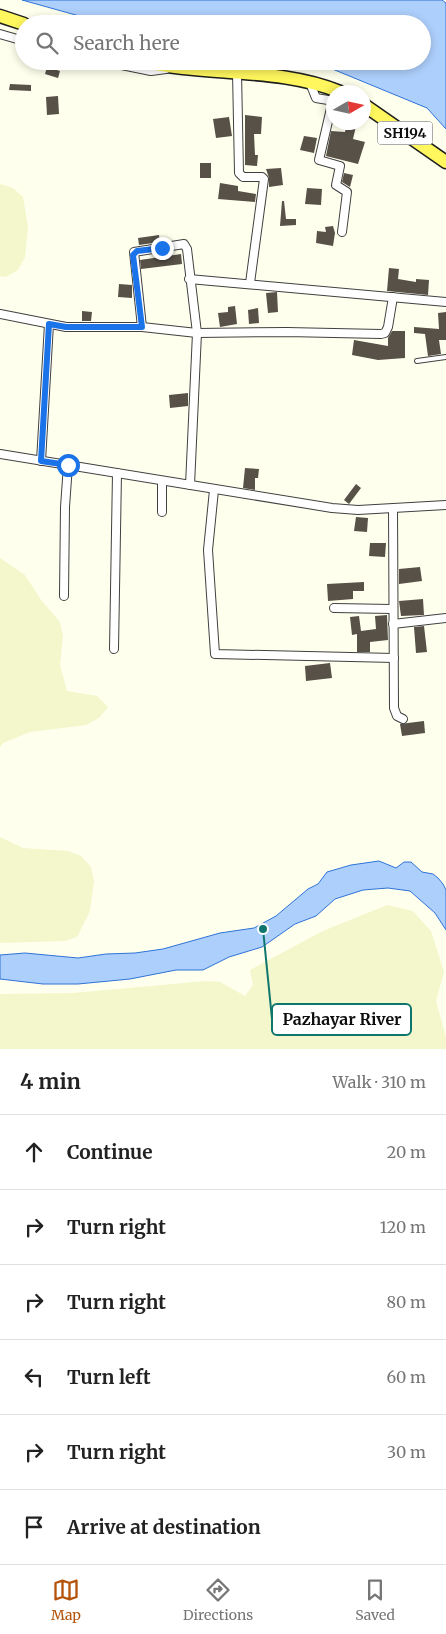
<!DOCTYPE html>
<html lang="en">
<head>
<meta charset="utf-8">
<style>
  body { margin:0; font-family:Merriweather,serif; background:#f6f6f6; color:#222 }
  .compass { position:absolute; left:326px; top:85px; width:45px; height:45px; border-radius:50%; background:#fff; box-shadow:0 2px 8px #0003; rotate:81deg }
  .stop { position:absolute; width:15px; height:15px; margin:-11px; border:4px solid #1a73e8; border-radius:50%; background:#fff }
  .stop.end { background:#1a73e8; border-color:#fff; box-shadow:0 1px 5px #0008 }
  .list { margin:0; padding:0; list-style:none }
  h2 { display:flex; justify-content:space-between; align-items:center; height:65px; margin:0; padding:0 20px; font-size:21px }
  h2 small { font-size:16px; font-weight:400; color:#767676 }
  .list li { display:grid; grid-template-columns:32px 1fr auto; gap:15px; align-items:center; box-sizing:border-box; height:75px; padding:0 20px; border-top:1px solid #e0e0e0 }
  .list b { display:block; font-size:19px; white-space:nowrap }
  .list em { font-size:16px; font-style:normal; color:#767676 }
  .icon { flex:none; width:28px; height:28px; fill:none; stroke:currentColor; stroke-width:2; stroke-linecap:round; stroke-linejoin:round }
  .map { position:relative; flex:none; width:446px; height:1049px; overflow:hidden }
  .search { position:absolute; background:#fff; box-shadow:0 2px 8px #0003; left:15px; right:15px; top:15px; height:55px; display:flex; align-items:center; gap:12px; box-sizing:border-box; padding:0 18px; border-radius:28px; color:#767676; font-size:19px }
  .sheet { height:515px; background:#fff }
  nav { display:flex; justify-content:space-around; align-items:center; box-sizing:border-box; height:70px; border-top:1px solid #e0e0e0; background:#fff; font-size:14px; color:#767676 }
  nav a { display:grid; justify-items:center; gap:2px }
  nav .on { color:#b45309 }
  .map>svg:first-child { display:block }
  .farmland { fill:#f3f7cb }
  .water { fill:#adcffb; stroke:#2e73d8 }
  .building { fill:#575148 }
  .lines { fill:none; stroke-linecap:round; stroke-linejoin:round }
  .service-casing { stroke:#404040; stroke-width:6 }
  .minor-casing { stroke:#404040; stroke-width:10 }
  .primary-casing { stroke:#1e1e1e; stroke-width:15 }
  .service { stroke:#fff; stroke-width:4 }
  .minor { stroke:#fff; stroke-width:8 }
  .primary { stroke:#fff75d; stroke-width:12 }
  .route { stroke:#1a73e8; stroke-width:6 }
  .labels { text-anchor:middle; dominant-baseline:central; stroke-width:5; stroke-linejoin:round; paint-order:stroke }
  .shield { fill:#fff; stroke:#565656; stroke-width:1 }
  .shield-label { font-size:14px; font-weight:bold; fill:#0d0d0d }
  .leader { fill:none; stroke:#0f766e; stroke-width:2 }
  .callout-dot { fill:#0f766e; stroke:#fff; stroke-width:2 }
  .callout { fill:#fff; stroke:#0f766e; stroke-width:2 }
  .callout-label { font-size:16px; text-anchor:middle; font-weight:bold; fill:#0d0d0d }
</style>
</head>
<body>
<div class="map">
<svg width="446" height="1049" viewBox="0 0 446 1049">
  <rect width="100%" height="100%" fill="#ffffed"/>
  <g class="farmland">
    <path d="M0 184 13 188 23 197 28 227 25 257 18 270 6 277 0 276Z"/>
    <path d="M0 558 25 575 41 600 60 622 63 636 60 665 67 691 97 696 108 707 99 718 86 725 30 732 3 743 0 747Z"/>
    <path d="M0 837 23 848 68 851 81 856 91 867 94 881 90 911 77 937 64 941 0 943Z"/>
    <path d="M387 905 413 911 431 931 444 972 436 1001 446 1037V1049H0V994L73 993 206 981 220 982 245 996 253 985 250 970 323 931Z"/>
  </g>
  <g class="water">
    <path d="M22 0H442L446 3V129L427 108 313 61H422V24H108Z"/>
    <path d="M379 861 396 868 404 862H411L422 872 433 874 438 878 443 884 446 890V930L435 913 410 891 388 888 363 890 335 899 316 916 295 924 262 947 229 957 203 970H176L130 979 78 984H43L0 979V955L25 953 78 958 106 954 135 953 163 949 220 933 254 928 276 916 308 889 318 884 327 872 351 865Z"/>
  </g>
  <g class="building">
    <path d="M47 67 60 71 58 78 45 74Z"/>
    <path d="M10 84 31 85V91L9 90Z"/>
    <path d="M58 96 59 114 47 115 46 97Z"/>
    <path d="M245 115 262 117 261 134H254L255 155H258L257 166 245 165Z"/>
    <path d="M229 117 232 136 216 138 213 119Z"/>
    <path d="M347 122H357L353 139 365 142 358 164 326 156 331 131 345 132Z"/>
    <path d="M304 136 317 138 314 153 300 150Z"/>
    <rect x="200" y="163" width="11" height="15"/>
    <path d="M281 168 283 185 269 187V178L266 169Z"/>
    <path d="M344 173 353 175 350 187 342 182Z"/>
    <path d="M220 183 238 186V191L256 194 255 202 218 199Z"/>
    <path d="M307 188 322 189 321 205 305 204Z"/>
    <path d="M282 201H284L286 219H296V225L280 226Z"/>
    <path d="M333 226 335 233 333 246 316 243 317 231 326 232 325 227Z"/>
    <path d="M159 235 160 242 139 245 138 238Z"/>
    <path d="M181 254 182 264 141 269 140 260Z"/>
    <path d="M389 268 399 269 398 279 416 282V279L429 280 428 295 387 291Z"/>
    <path d="M119 284 132 285V298L118 297Z"/>
    <path d="M277 292 278 312 268 313 266 293Z"/>
    <path d="M235 306 237 324 220 327 218 313 228 312V307Z"/>
    <path d="M258 308 259 323 249 324 248 310Z"/>
    <path d="M82 311 92 312 91 321H82Z"/>
    <path d="M446 312V340H439L441 354 428 356 425 334 414 333V327L439 329 438 313Z"/>
    <path d="M392 331H405V358L378 360 352 355 354 340 388 346V338Z"/>
    <path d="M188 393V406L170 408 169 395Z"/>
    <path d="M245 468 259 469 258 478H255V490L243 488Z"/>
    <path d="M356 484 361 488 349 504 344 500Z"/>
    <path d="M356 517 368 518 367 532 354 531Z"/>
    <path d="M370 543H386L385 557 369 556Z"/>
    <path d="M420 567 422 581 399 584V569Z"/>
    <path d="M364 582V591H353V599L328 601 327 584Z"/>
    <path d="M423 599 424 615 401 616 399 601Z"/>
    <path d="M387 615 388 640 370 642V652H357V634L352 635 350 617 359 616 361 631 376 629 375 616Z"/>
    <path d="M424 626 427 652 416 653 414 627Z"/>
    <path d="M330 663 332 678 306 681 305 666Z"/>
    <path d="M424 721 425 733 402 736 400 724Z"/>
  </g>
  <g class="lines">
    <g class="service-casing">
      <path id="service" d="M417 361 446 357"/>
    </g>
    <g class="minor-casing">
      <g id="minor">
        <path d="M0 34 24 41"/>
        <path d="M102 61 151 71 166 69"/>
        <path d="M237 72 239 173 243 177H262L264 179 250 283"/>
        <path d="M310 83 316 98 328 100 332 104 319 160 340 166 336 185 347 192 342 232"/>
        <path d="M189 279 446 302"/>
        <path d="M0 314 66 327H142L197 333 287 332 381 334 385 333 388 327 393 297"/>
        <path d="M142 327 134 252 184 244 187 249 197 333 190 485"/>
        <path d="M0 454 332 508 358 510 446 505"/>
        <path d="M41 461 49 324"/>
        <path d="M162 481V512"/>
        <path d="M214 490 208 550 215 654 394 658"/>
        <path d="M393 509 394 708 397 716 403 719"/>
        <path d="M64 596 65 507 68 465"/>
        <path d="M334 608 392 609"/>
        <path d="M393 624 446 618"/>
        <path d="M114 649 117 473"/>
      </g>
    </g>
    <g class="primary-casing">
      <g id="primary">
        <path d="M0 16 24 24"/>
        <path d="M140 61C203 76 282 67 340 92"/>
        <path d="M364 105 446 162"/>
      </g>
    </g>
    <use href="#service" class="service"/>
    <use href="#minor" class="minor"/>
    <use href="#primary" class="primary"/>
  </g>
  <g class="lines">
    <path class="route" d="M68 465 41 461 49 324 66 327H142L133 255 137 251 162 248"/>
  </g>
  <g class="labels">
    <rect class="shield" x="377.5" y="121.5" width="55" height="23" rx="4"/>
    <g class="shield-label">
      <text x="405" y="133">SH194</text>
    </g>
  </g>
  <path class="leader" d="M263 929L272 1019"/>
  <circle class="callout-dot" cx="263" cy="929" r="5"/>
  <rect class="callout" x="272" y="1004" width="139" height="31" rx="5"/>
  <g class="callout-label">
    <text x="342" y="1025">Pazhayar River</text>
  </g>
</svg>
<svg class="compass" viewBox="-18 -18 36 36"><path d="M0-13l5 13h-10z" fill="#e53935"/><path d="M0 13l5-13h-10z" fill="#767676"/></svg>
<div class="stop" style="left:68px;top:465px"></div>
<div class="stop end" style="left:162px;top:248px"></div>
<div class="search"><svg class="icon" aria-label="search" viewBox="0 0 24 24"><circle cx="10" cy="10" r="6"/><path d="M15 15l6 6"/></svg>Search here</div>
</div>
<section class="sheet">
<h2>4 min<small>Walk · 310 m</small></h2>
<ul class="list">
<li><svg class="icon" aria-label="ahead" viewBox="0 0 24 24"><path d="M12 20V5M6 11l6-6 6 6"/></svg><div><b>Continue</b></div><em>20 m</em></li>
<li><svg class="icon" aria-label="right" viewBox="0 0 24 24"><path d="M7 20v-9h11M14 6l5 5-5 5"/></svg><div><b>Turn right</b></div><em>120 m</em></li>
<li><svg class="icon" aria-label="right" viewBox="0 0 24 24"><path d="M7 20v-9h11M14 6l5 5-5 5"/></svg><div><b>Turn right</b></div><em>80 m</em></li>
<li><svg class="icon" aria-label="left" viewBox="0 0 24 24"><path d="M17 20v-9H6M10 6l-5 5 5 5"/></svg><div><b>Turn left</b></div><em>60 m</em></li>
<li><svg class="icon" aria-label="right" viewBox="0 0 24 24"><path d="M7 20v-9h11M14 6l5 5-5 5"/></svg><div><b>Turn right</b></div><em>30 m</em></li>
<li><svg class="icon" aria-label="arrive" viewBox="0 0 24 24"><path d="M6 21V4h12l-3 4 3 4H6"/></svg><div><b>Arrive at destination</b></div></li>
</ul>
</section>
<nav>
<a class="on"><svg class="icon" aria-label="map" viewBox="0 0 24 24"><path d="M3 6l6-2 6 2 6-2v14l-6 2-6-2-6 2zM9 4v14M15 6v14"/></svg>Map</a>
<a><svg class="icon" aria-label="directions" viewBox="0 0 24 24"><path d="M12 3l9 9-9 9-9-9zM9 14v-3h6M13 9l2 2-2 2"/></svg>Directions</a>
<a><svg class="icon" aria-label="saved" viewBox="0 0 24 24"><path d="M7 4h10v16l-5-4-5 4z"/></svg>Saved</a>
</nav>
</body>
</html>
